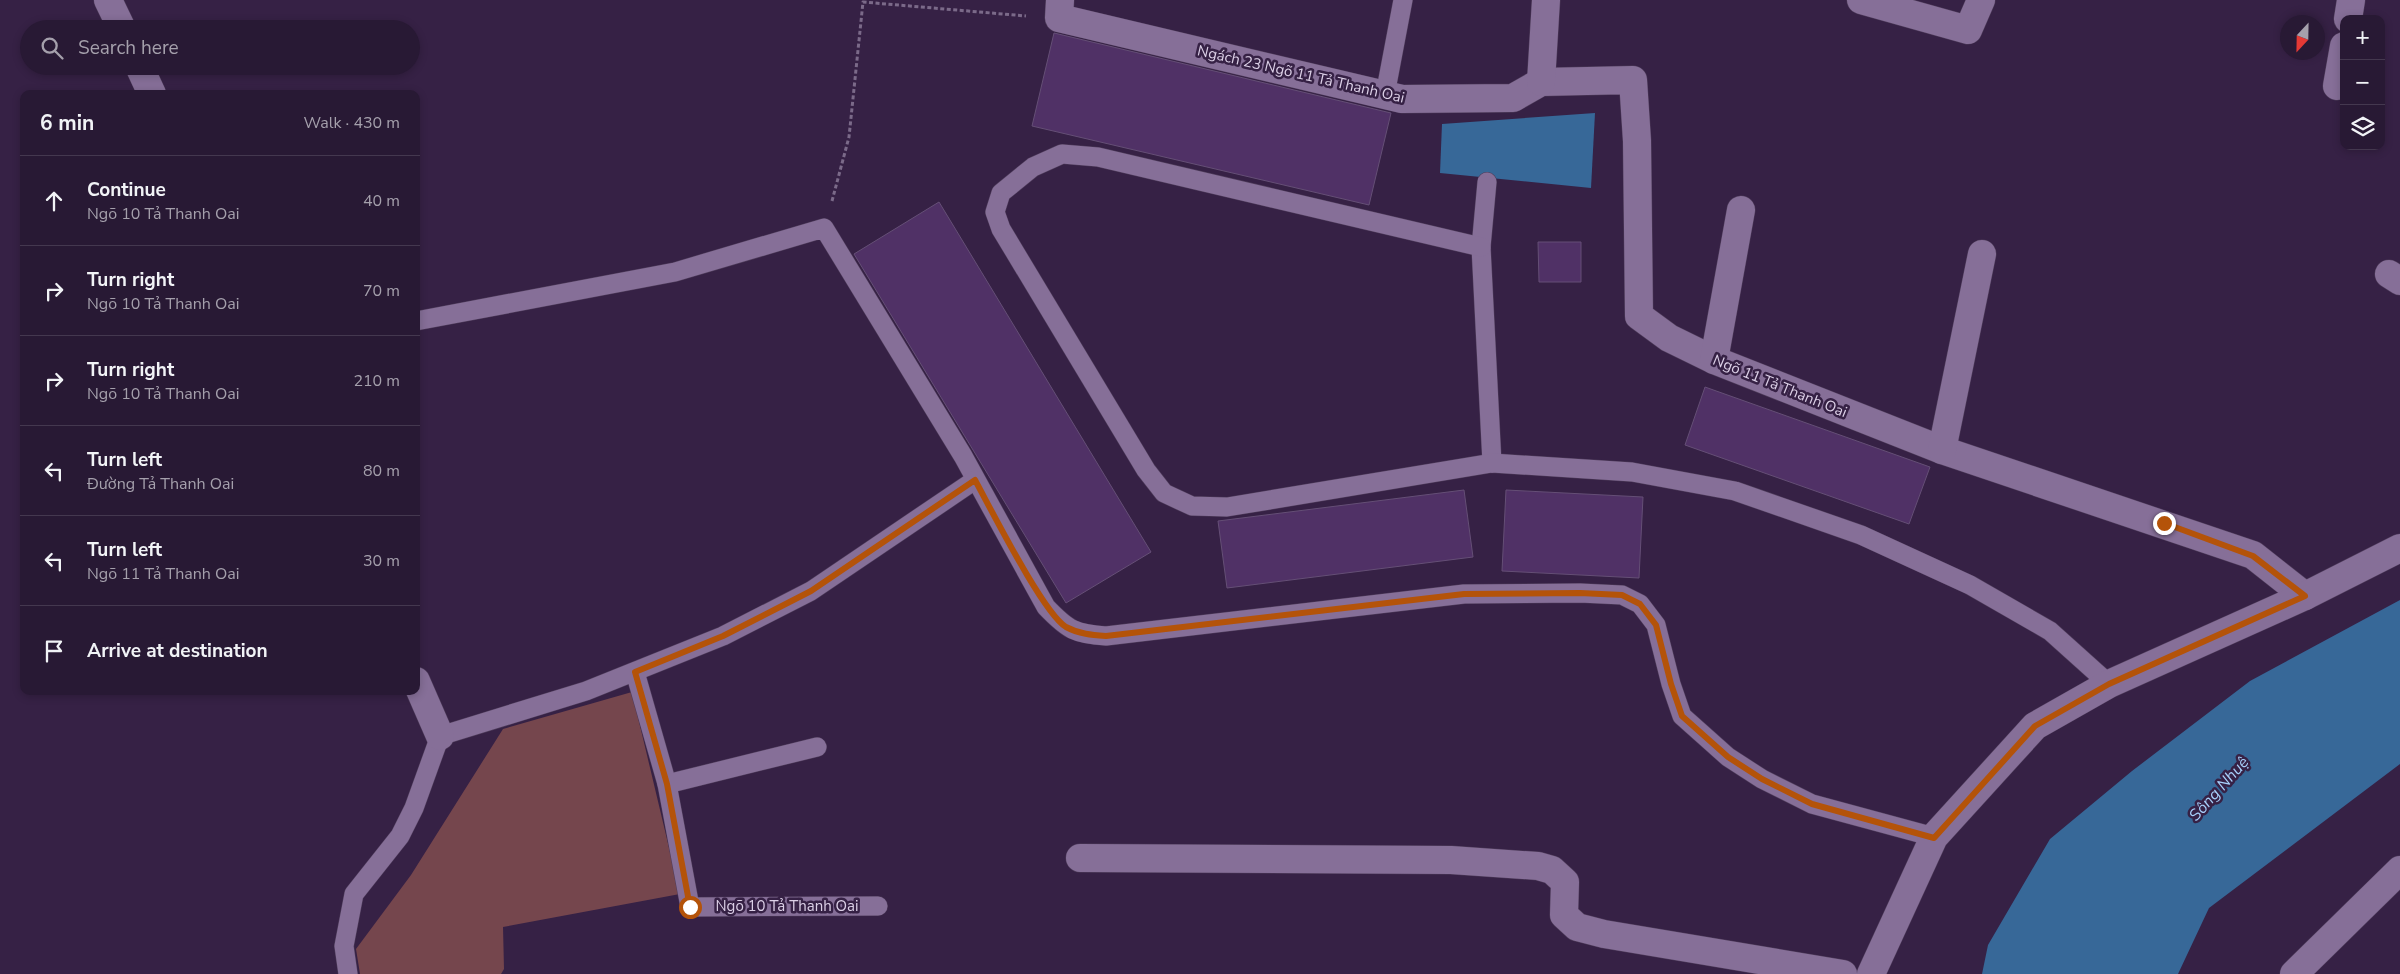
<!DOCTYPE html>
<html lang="en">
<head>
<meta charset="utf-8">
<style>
  body { margin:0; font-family:"Nunito Sans",sans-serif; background:#342640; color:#f1f3f6 }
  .controls { position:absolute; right:15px; top:15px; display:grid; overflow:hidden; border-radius:10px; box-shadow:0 2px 8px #0003 }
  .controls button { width:45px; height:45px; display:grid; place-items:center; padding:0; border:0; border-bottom:1px solid #44384f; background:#281934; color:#f1f3f6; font:25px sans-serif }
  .compass { position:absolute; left:2280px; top:15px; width:45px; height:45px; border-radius:50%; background:#281934; box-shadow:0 2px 8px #0003; rotate:202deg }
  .stop { position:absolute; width:15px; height:15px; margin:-11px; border:4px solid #b45309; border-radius:50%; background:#fff }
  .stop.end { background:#b45309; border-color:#fff; box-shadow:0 1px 5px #0008 }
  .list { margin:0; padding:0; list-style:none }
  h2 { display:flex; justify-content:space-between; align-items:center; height:65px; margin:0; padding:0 20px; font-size:21px }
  h2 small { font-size:16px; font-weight:400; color:#a5a0ac }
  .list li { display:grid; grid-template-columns:32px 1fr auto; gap:15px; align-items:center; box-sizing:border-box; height:90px; padding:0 20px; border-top:1px solid #44384f }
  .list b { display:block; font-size:19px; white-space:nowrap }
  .list p { margin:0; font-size:16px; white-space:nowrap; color:#a5a0ac }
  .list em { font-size:16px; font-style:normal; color:#a5a0ac }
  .icon { flex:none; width:28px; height:28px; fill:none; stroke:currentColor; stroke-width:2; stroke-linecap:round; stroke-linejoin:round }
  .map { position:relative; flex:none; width:2400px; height:974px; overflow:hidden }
  .search { position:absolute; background:#281934; box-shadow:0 2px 8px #0003; left:20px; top:20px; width:400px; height:55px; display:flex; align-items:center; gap:12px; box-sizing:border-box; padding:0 18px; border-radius:28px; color:#a5a0ac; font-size:19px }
  .panel { position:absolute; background:#281934; box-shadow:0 2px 8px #0003; left:20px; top:90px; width:400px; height:605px; border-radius:10px }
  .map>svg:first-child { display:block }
  .green { fill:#75464d }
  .water { fill:#376898 }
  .building { fill:#503166; stroke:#654f76 }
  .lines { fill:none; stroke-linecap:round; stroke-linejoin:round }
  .service-casing { stroke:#4f3d5b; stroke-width:20 }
  .minor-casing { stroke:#4f3d5b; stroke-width:29 }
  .tertiary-casing { stroke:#4f3d5b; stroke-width:29 }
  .path { stroke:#7b6a89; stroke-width:3; stroke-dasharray:4 2.5; stroke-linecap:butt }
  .service { stroke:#866f98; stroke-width:19 }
  .minor { stroke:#866f98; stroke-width:28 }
  .tertiary { stroke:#866f98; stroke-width:28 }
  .route { stroke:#b45309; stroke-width:6 }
  .labels { text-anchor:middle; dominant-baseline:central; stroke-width:5; stroke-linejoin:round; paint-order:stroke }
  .street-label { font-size:15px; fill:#dcd0e7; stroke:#362145 }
  .water-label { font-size:16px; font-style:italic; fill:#a7d0fb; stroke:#362145 }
</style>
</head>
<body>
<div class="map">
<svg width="2400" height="974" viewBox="0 0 2400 974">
  <rect width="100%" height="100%" fill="#362145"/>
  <path class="green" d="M632 692 680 894 503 927 504 969 501 974H360L356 949 411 875 503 729Z"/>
  <g class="water">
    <path d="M1595 113 1591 188 1440 173 1442 124Z"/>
    <path d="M2400 600V764L2209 908 2178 974H1982L1988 945 2050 839 2132 771 2250 681Z"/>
  </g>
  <g class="building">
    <path d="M1054 33 1391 113 1369 205 1032 126Z"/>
    <path d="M939 202 1151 552 1066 603 854 254Z"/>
    <path d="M1538 242H1581V282H1539Z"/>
    <path d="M1705 387 1930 467 1909 524 1685 445Z"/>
    <path d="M1464 490 1473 557 1227 588 1218 521Z"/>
    <path d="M1506 490 1643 497 1639 578 1502 571Z"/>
  </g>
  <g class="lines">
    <g class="service-casing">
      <g id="service">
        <path d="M1385 95 1403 0"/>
        <path d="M1487 182 1481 247 1492 463"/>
        <path d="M1481 247 1098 157 1062 154 1033 167 1001 193 995 212 1001 229 1146 470 1164 493 1192 506 1227 507 1492 463 1632 472 1735 491 1861 535 1970 585 2050 631 2109 684"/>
        <path d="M416 321 675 272 824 228 963 456 1046 607C1068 630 1075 634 1106 636L1464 594 1580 593 1622 595 1640 604 1656 625 1671 684 1682 716 1728 757 1762 779 1812 804 1934 837"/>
        <path d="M635 672 667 784 690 907 878 906"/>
        <path d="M667 784 817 747"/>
        <path d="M348 974 344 946 354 894 400 836 414 808 440 736 586 691 723 636 811 591 975 480"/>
      </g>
    </g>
    <g class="minor-casing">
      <g id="minor">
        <path d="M108 0 122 29"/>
        <path d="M1060 0 1059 18 1402 99 1513 98 1541 82 1633 80 1637 141 1639 316 1669 338 1714 360 1942 450 2253 555 2305 596"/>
        <path d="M1861 0 1968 30 1981 0"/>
        <path d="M2348 19 2351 0"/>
        <path d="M139 66 152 94"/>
        <path d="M1541 82 1546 0"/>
        <path d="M2337 86 2344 46"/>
        <path d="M2389 274 2400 281"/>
        <path d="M1714 360 1741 210"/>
        <path d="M1942 450 1982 254"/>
        <path d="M416 681 440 736"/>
        <path d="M1080 858 1451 860 1538 866 1552 870 1565 882 1564 915 1577 927 1604 934 1843 974"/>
        <path d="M2294 974 2400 870"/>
      </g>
    </g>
    <g class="tertiary-casing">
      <path id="tertiary" d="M1871 974 1934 837 2035 726 2109 684 2305 596 2400 548"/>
    </g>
    <path class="path" d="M832 201 849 137 863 2 1026 16"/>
    <use href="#service" class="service"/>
    <use href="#minor" class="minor"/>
    <use href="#tertiary" class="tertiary"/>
  </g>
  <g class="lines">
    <path class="route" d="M690 907 667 784 635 672 723 636 811 591 975 480C991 509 1043 613 1066 627 1079 634 1092 635 1106 636L1464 594 1580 593 1622 595 1640 604 1656 625 1671 684 1682 716 1728 757 1762 779 1812 804 1934 838 2035 726 2109 684 2305 596 2253 556 2164 523"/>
  </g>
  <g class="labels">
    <g class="street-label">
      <text transform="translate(1301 74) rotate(13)">Ngách 23 Ngõ 11 Tả Thanh Oai</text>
      <text transform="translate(1780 386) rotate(22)">Ngõ 11 Tả Thanh Oai</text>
      <text x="787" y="906">Ngõ 10 Tả Thanh Oai</text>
    </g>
    <g class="water-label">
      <text transform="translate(2219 789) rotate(-48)">Sông Nhuệ</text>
    </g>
  </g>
</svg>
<div class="controls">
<button>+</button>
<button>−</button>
<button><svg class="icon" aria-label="layers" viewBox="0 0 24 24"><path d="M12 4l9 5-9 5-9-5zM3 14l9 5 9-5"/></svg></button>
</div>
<svg class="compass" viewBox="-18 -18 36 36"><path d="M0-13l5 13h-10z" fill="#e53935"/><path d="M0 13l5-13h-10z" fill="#a5a0ac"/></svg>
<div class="stop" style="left:690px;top:907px"></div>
<div class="stop end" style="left:2164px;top:523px"></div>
<div class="search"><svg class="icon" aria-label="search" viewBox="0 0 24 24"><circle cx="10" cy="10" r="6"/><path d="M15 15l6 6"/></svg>Search here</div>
<section class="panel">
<h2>6 min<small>Walk · 430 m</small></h2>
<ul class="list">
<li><svg class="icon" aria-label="ahead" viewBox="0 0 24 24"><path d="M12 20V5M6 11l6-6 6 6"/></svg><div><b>Continue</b><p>Ngõ 10 Tả Thanh Oai</p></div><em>40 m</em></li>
<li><svg class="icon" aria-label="right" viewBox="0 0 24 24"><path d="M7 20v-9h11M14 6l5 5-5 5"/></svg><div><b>Turn right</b><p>Ngõ 10 Tả Thanh Oai</p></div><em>70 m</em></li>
<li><svg class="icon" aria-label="right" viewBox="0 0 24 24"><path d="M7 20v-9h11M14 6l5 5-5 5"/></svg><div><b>Turn right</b><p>Ngõ 10 Tả Thanh Oai</p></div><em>210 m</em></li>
<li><svg class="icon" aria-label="left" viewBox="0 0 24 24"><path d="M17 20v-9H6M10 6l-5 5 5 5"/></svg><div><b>Turn left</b><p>Đường Tả Thanh Oai</p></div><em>80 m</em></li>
<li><svg class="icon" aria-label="left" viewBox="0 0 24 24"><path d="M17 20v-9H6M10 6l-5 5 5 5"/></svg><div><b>Turn left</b><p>Ngõ 11 Tả Thanh Oai</p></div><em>30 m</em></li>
<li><svg class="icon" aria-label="arrive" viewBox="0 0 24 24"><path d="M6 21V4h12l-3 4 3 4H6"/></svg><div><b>Arrive at destination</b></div></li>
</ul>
</section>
</div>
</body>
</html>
